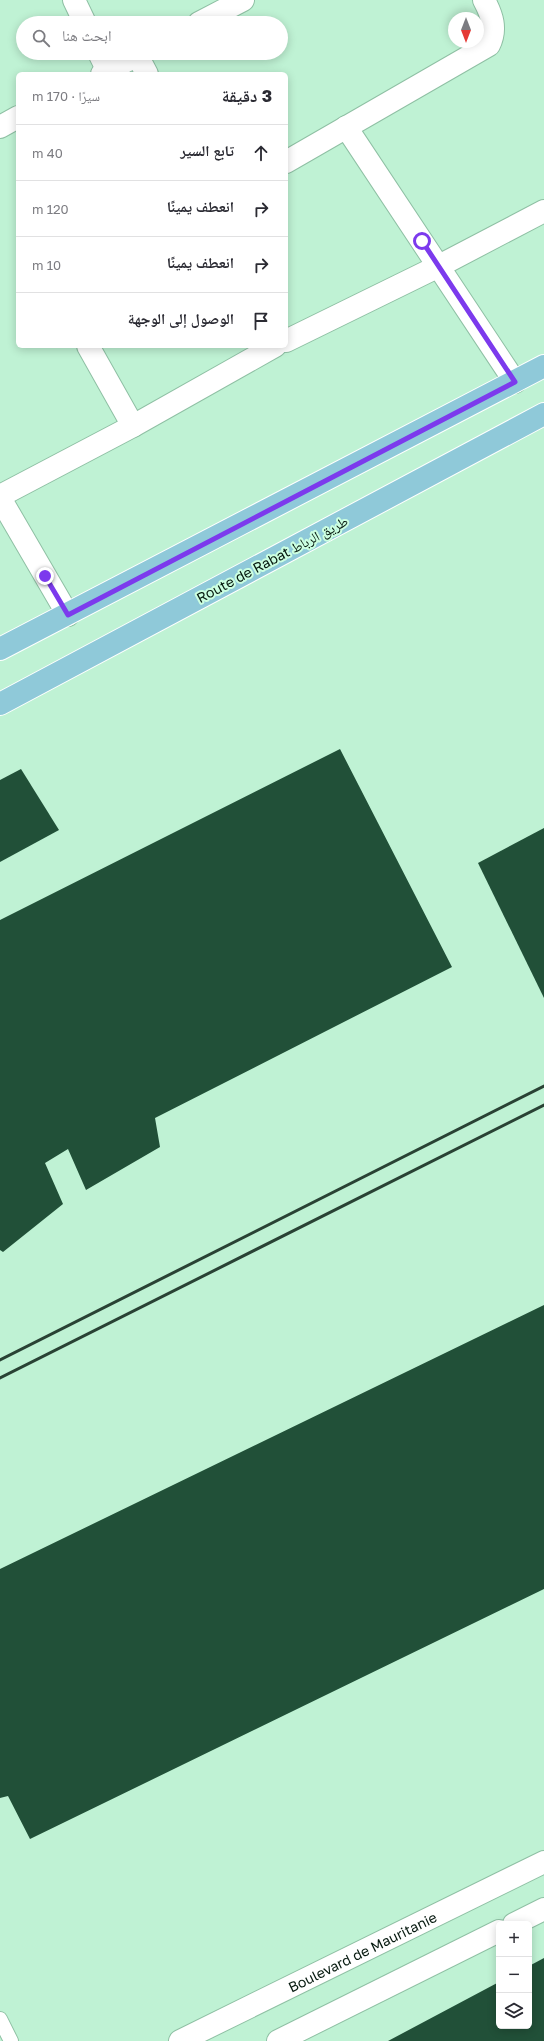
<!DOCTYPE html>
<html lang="ar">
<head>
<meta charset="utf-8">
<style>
  body { margin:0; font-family:"Golos Text","Noto Naskh Arabic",sans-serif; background:#f2f2f3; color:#2b2b33; direction:rtl }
  .controls { position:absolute; right:12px; bottom:12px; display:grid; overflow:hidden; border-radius:6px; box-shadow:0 2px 10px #0003 }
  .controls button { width:36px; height:36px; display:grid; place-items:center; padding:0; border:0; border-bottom:1px solid #e1e1e2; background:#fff; color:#2b2b33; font:20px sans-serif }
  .compass { position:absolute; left:448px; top:12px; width:36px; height:36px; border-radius:50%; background:#fff; box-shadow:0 2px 10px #0003; rotate:180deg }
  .stop { position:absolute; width:12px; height:12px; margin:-9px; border:3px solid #7c3aed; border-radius:50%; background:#fff }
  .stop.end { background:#7c3aed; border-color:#fff; box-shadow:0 1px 4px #0008 }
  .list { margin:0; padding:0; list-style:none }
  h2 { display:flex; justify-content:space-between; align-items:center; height:52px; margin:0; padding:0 16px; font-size:17px }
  h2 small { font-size:13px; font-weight:400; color:#7c7c81 }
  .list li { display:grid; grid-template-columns:26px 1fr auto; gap:12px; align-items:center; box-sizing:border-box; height:56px; padding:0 16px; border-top:1px solid #e1e1e2 }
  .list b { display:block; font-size:15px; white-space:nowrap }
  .list em { font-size:13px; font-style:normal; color:#7c7c81 }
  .icon { flex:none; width:22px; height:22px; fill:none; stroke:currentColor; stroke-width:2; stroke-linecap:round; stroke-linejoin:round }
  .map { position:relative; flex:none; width:544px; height:2041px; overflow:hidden; direction:ltr }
  .search { position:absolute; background:#fff; box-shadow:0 2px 10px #0003; left:16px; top:16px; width:272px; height:44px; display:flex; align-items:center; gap:10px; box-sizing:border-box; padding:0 14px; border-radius:22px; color:#7c7c81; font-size:15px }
  .panel { position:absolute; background:#fff; box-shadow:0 2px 10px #0003; left:16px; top:72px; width:272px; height:276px; border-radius:6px; direction:rtl }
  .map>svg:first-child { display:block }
  .building { fill:#215038 }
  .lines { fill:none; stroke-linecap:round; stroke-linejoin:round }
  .lane-casing { stroke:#8fc0a4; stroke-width:16 }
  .street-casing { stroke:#8fc0a4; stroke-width:24 }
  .primary-casing { stroke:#fff; stroke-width:24 }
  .lane { stroke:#fff; stroke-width:14 }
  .street { stroke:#fff; stroke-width:22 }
  .primary { stroke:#8fc9d9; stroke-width:22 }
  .rail { stroke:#294234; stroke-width:3 }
  .route { stroke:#7c3aed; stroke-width:5 }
  .labels { text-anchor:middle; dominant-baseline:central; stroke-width:4; stroke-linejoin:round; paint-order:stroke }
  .street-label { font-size:14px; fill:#06190f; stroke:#ccffe1 }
</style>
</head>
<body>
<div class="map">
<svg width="544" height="2041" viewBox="0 0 544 2041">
  <rect width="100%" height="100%" fill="#bff2d4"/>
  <g class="building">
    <path d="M340 749 452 967 155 1118 160 1147 86 1190 68 1149 45 1163 63 1204 3 1252 0 1250V920Z"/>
    <path d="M21 769 59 830 0 862V780Z"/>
    <path d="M544 828V998L478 863Z"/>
    <path d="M544 1305V1589L30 1839 8 1796 0 1798V1569Z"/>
    <path d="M544 1958V2041H388L499 1982V2026H529V1966Z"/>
  </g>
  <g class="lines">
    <g class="lane-casing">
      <path id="lane" d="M0 2019 11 2041"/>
    </g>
    <g class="street-casing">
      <g id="street">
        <path d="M74 0 85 23"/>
        <path d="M199 23 243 0"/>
        <path d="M99 53 108 71"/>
        <path d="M137 55 147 74"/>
        <path d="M102 74 141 53"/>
        <path d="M0 127 18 117"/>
        <path d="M346 127 515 382"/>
        <path d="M286 162 489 45C497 29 492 15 484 0"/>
        <path d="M286 341 439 266 544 211"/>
        <path d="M88 346 133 426"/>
        <path d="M0 496 133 426 275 346"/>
        <path d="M0 498 68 615"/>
        <path d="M514 1924 544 1909"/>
        <path id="s1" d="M180 2041 544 1862"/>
        <path d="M278 2041 499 1931"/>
      </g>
    </g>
    <g class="primary-casing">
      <g id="primary">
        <path d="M0 649 544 366"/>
        <path d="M0 704 544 414"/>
      </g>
    </g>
    <use href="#lane" class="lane"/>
    <use href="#street" class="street"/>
    <use href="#primary" class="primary"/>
    <g class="rail">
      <path d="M0 1360 544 1086"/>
      <path d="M0 1378 544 1105"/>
    </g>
  </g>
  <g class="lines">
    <path class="route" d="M45 576 68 615 515 382 422 241"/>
  </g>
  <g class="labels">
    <g class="street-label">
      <text transform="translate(272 559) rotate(-28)">Route de Rabat طريق الرباط</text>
      <text stroke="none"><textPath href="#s1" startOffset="203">Boulevard de Mauritanie</textPath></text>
    </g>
  </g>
</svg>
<div class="controls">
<button>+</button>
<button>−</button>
<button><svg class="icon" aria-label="layers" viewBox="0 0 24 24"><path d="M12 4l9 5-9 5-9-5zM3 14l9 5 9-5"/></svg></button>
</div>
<svg class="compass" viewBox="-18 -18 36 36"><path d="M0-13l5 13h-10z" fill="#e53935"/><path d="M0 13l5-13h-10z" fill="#7c7c81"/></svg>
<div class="stop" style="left:422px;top:241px"></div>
<div class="stop end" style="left:45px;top:576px"></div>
<div class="search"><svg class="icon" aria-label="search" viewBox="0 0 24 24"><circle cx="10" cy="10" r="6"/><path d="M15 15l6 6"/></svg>ابحث هنا</div>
<section class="panel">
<h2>3 دقيقة<small>سيرًا · 170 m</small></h2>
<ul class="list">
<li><svg class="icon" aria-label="ahead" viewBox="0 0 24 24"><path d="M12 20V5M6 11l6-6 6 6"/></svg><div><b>تابع السير</b></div><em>40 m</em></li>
<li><svg class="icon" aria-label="right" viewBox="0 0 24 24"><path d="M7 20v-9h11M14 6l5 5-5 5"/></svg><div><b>انعطف يمينًا</b></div><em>120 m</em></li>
<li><svg class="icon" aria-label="right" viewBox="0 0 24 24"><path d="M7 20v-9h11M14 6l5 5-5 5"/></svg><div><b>انعطف يمينًا</b></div><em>10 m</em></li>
<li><svg class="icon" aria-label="arrive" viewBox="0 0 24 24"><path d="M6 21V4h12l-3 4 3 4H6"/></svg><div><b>الوصول إلى الوجهة</b></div></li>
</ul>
</section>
</div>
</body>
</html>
